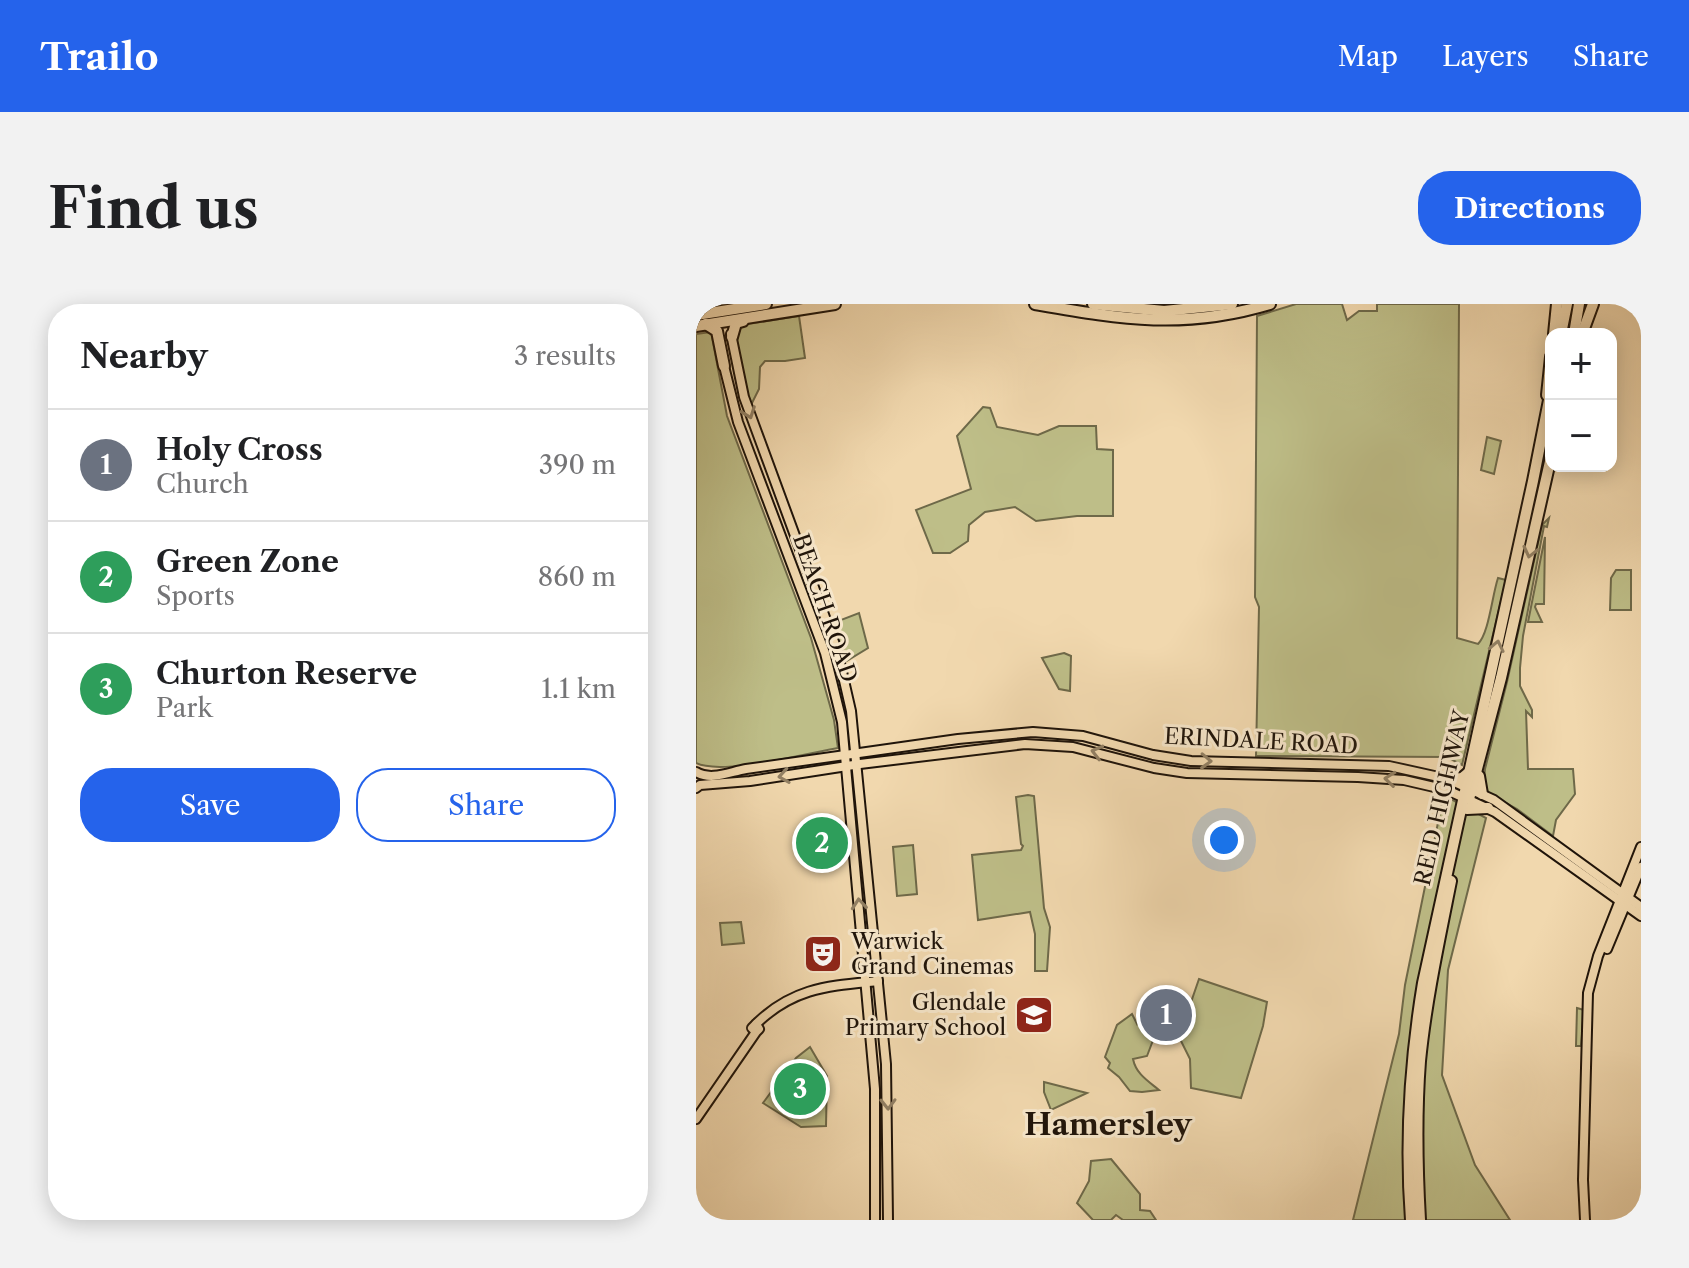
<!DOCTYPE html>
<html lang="en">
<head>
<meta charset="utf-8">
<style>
  body { margin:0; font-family:"Libre Caslon Text",serif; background:#f2f2f2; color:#202124 }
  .controls { position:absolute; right:24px; top:24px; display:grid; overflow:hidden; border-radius:16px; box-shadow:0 4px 20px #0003 }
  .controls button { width:72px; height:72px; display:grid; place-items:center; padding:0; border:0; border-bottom:2px solid #e0e0e0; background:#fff; color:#202124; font:40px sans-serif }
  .you { position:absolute; left:528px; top:536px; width:28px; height:28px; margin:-20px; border:6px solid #fff; border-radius:50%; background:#1a73e8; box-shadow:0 0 0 12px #1a73e833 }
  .badge { display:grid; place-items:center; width:52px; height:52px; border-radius:50%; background:#2563eb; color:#fff; font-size:26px; font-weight:700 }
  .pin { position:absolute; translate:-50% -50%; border:4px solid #fff; box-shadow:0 2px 8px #0006 }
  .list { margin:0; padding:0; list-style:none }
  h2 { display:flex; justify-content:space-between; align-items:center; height:104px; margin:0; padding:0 32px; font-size:34px }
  h2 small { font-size:26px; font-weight:400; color:#757577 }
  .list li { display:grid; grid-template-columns:52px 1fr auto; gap:24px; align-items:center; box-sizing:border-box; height:112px; padding:0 32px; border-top:2px solid #e0e0e0 }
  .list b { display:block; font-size:30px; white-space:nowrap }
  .list p { margin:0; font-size:26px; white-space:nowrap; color:#757577 }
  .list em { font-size:26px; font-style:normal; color:#757577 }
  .actions { display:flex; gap:16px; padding:24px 32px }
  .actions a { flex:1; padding:18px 0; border:2px solid #2563eb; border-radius:32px; text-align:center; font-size:28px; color:#2563eb }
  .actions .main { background:#2563eb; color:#fff }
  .map { position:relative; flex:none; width:945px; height:916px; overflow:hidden; border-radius:32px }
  header { display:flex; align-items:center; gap:48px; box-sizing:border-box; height:112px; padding:0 40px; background:#2563eb; color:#fff }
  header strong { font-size:38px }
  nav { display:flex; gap:44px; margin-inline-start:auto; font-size:28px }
  .intro { display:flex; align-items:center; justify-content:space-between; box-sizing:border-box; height:192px; padding:0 48px }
  h1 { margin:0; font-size:56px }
  .button { padding:20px 36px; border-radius:32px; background:#2563eb; color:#fff; font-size:28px; font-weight:700 }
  main { display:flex; gap:48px; padding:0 48px }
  aside { flex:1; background:#fff; border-radius:32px; box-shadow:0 4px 20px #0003 }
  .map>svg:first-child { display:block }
  .green { fill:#bebe88; stroke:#6e6949; stroke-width:2 }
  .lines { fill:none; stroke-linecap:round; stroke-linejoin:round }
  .major-casing { stroke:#1f140a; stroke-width:12 }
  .highway-casing { stroke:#1f140a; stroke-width:14 }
  .major { stroke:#f1d8ae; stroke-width:8 }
  .highway { stroke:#f1d8ae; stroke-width:10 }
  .oneway { stroke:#928064 }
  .labels { text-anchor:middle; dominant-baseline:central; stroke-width:6; stroke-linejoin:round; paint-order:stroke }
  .street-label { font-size:22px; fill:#1f140a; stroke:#f6e6ca }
  .poi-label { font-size:22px; fill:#1f140a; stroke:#f6e6ca; text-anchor:start }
  .district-label { font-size:30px; font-weight:bold; fill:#1f140a; stroke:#f6e6ca }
</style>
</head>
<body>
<header>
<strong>Trailo</strong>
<nav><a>Map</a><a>Layers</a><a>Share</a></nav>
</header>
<div class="intro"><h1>Find us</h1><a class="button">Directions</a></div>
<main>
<aside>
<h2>Nearby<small>3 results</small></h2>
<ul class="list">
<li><span class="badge" style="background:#6b7280">1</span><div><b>Holy Cross</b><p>Church</p></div><em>390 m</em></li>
<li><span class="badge" style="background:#2e9e5b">2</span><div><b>Green Zone</b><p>Sports</p></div><em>860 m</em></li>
<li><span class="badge" style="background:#2e9e5b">3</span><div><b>Churton Reserve</b><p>Park</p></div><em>1.1 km</em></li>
</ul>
<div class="actions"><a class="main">Save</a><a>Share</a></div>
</aside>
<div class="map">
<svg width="945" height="916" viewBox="0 0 945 916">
  <rect width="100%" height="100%" fill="#f1d8ae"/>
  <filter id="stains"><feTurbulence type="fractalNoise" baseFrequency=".0025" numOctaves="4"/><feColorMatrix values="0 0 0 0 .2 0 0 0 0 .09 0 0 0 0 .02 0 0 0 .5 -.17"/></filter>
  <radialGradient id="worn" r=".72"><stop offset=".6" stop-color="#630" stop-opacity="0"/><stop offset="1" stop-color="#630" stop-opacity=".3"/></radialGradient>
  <g class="green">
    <path d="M600 0H646L651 16 663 7H681V0H763L761 334 782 340C793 329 796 292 802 274L810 276 766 461 751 453 560 452 563 303 559 293 561 12Z"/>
    <path d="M103 12 109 54 89 57H69L64 63 63 85 54 103 50 92 38 22Z"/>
    <path d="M15 28 31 112 115 334 138 416 142 444C112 449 25 472 0 459V30Z"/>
    <path d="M287 103 294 104 301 123 342 131 363 122H400L401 145 417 146V212H381L340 217 319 203 289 208 273 221 272 237 254 249H237L220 206 275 185 261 132Z"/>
    <path d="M791 133 805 137 798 170 785 166Z"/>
    <path d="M853 214 851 223 848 222 827 332 824 364V382L836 406V413L830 407 832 465H877L879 490 860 516 857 532 821 505 787 486 789 465 811 378 846 221Z"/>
    <path d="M849 233 848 300H840L839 303 846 318H832Z"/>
    <path d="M920 266H935V306H914L915 274Z"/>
    <path d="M163 309 172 344 149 358 137 319Z"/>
    <path d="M368 349 375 352 374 387 363 385 346 354Z"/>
    <path d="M332 491 338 492 348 604 354 623 351 667H339V630L334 608 282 616 276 551 325 546 327 542 325 540 320 493Z"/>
    <path d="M747 494 755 495 790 514 752 666 746 771 779 861 814 916H657L703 730 709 681Z"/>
    <path d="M217 541 221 590 201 592 197 543Z"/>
    <path d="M45 618 48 639 26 641 24 619Z"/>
    <path d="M503 675 571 698 567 722 545 794 495 784 494 755 483 733Z"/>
    <path d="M881 704 888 706 885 742H880Z"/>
    <path d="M436 710 441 720 445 713 454 718 459 731 451 752 437 755C440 770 452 777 463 786L446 788 434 787 423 773 412 764 414 759 409 753 421 721Z"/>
    <path d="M114 743 131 772 130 822 105 823 67 799 100 754Z"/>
    <path d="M348 778 391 789 355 806 348 788Z"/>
    <path d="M415 855 444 890V906L454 907 460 916H427L420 911 415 916H397L381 899 393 877 395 857Z"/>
  </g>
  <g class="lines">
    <g class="major-casing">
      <g id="major">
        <path d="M35 30 48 93 141 346 155 407 190 760 192 916"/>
        <path d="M27 58 42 118 129 349 146 418 179 785V916"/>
        <path d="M0 468C15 477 33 468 50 465L262 435 337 428 387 432 457 451 495 457 693 462 752 475 798 496 945 603"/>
        <path d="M0 484 4 481 54 477 164 460 329 440 377 443 458 464 491 469 662 473 708 476 751 486 799 508 945 612"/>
        <path d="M911 645 945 563"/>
        <path d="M60 720C98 683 133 682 182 677"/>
        <path d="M0 815 60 728 56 724 60 720 63 725 60 728"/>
        <path d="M889 916 887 876 892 689 902 652 945 543"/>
      </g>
    </g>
    <g class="highway-casing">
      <g id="highway">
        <path d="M339 0C426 15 487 26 574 0"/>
        <path d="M397 0 468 7 536 0"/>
        <path d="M0 11 70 0"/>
        <path d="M10 20 21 27 28 62"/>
        <path d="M0 22 139 0"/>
        <path d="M858 30 861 0"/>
        <path d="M865 30 871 0"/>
        <path d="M878 30 883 0"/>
        <path d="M886 30 897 0"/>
        <path d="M36 33 40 19 47 17"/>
        <path d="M851 91 855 53"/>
        <path d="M783 472 786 490"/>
        <path d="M752 475 766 474 772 469"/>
        <path d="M773 495 805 374 855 153"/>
        <path d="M771 505 792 504"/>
        <path d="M715 916C709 837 714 758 727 679L837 177 855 86"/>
        <path d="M724 916C721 863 720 810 724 757 730 697 743 637 755 577"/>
      </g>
    </g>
    <use href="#major" class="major"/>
    <use href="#highway" class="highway"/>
  </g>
  <defs><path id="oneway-chevron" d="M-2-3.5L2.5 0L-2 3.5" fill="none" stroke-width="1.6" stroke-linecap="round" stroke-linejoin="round" transform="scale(2)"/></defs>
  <g class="oneway">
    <use href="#oneway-chevron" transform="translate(53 109) rotate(70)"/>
    <use href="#oneway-chevron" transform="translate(834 248) rotate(103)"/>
    <use href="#oneway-chevron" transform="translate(801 342) rotate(-78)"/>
    <use href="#oneway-chevron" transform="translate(401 448) rotate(-166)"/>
    <use href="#oneway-chevron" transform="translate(510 457) rotate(2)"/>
    <use href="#oneway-chevron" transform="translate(88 472) rotate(171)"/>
    <use href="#oneway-chevron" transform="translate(694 475) rotate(-174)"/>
    <use href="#oneway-chevron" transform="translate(163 600) rotate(-95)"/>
    <use href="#oneway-chevron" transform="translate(192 800) rotate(89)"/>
  </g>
  <defs>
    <g id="theatre-square" transform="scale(2)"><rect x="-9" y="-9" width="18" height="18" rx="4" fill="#8f2418" stroke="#f6e6ca"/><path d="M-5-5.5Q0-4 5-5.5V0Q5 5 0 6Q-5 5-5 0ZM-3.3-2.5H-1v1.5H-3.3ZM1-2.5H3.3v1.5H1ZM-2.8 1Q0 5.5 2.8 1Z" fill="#fff"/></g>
    <g id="school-square" transform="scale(2)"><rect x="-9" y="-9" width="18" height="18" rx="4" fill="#8f2418" stroke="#f6e6ca"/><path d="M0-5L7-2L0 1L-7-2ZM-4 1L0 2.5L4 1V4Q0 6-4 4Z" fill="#fff"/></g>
  </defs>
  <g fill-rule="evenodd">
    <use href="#theatre-square" x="127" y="650"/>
    <use href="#school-square" x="338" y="711"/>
  </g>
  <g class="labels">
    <g class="street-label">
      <text transform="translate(129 304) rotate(71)">BEACH ROAD</text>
      <text transform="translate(565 437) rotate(3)">ERINDALE ROAD</text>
      <text transform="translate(746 494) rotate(-77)">REID HIGHWAY</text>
    </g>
    <g class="poi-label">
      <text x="155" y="637">Warwick<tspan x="155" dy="25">Grand Cinemas</tspan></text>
      <text x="310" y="698" text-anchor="end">Glendale<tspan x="310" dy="25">Primary School</tspan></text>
    </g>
    <g class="district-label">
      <text x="412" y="820">Hamersley</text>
    </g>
  </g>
  <rect width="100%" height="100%" filter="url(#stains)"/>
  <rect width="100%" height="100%" fill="url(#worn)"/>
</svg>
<div class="controls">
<button>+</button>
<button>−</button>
</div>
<div class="you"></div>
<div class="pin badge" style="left:470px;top:711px;background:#6b7280">1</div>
<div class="pin badge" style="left:126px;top:539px;background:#2e9e5b">2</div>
<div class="pin badge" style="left:104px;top:785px;background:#2e9e5b">3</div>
</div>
</main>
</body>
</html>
